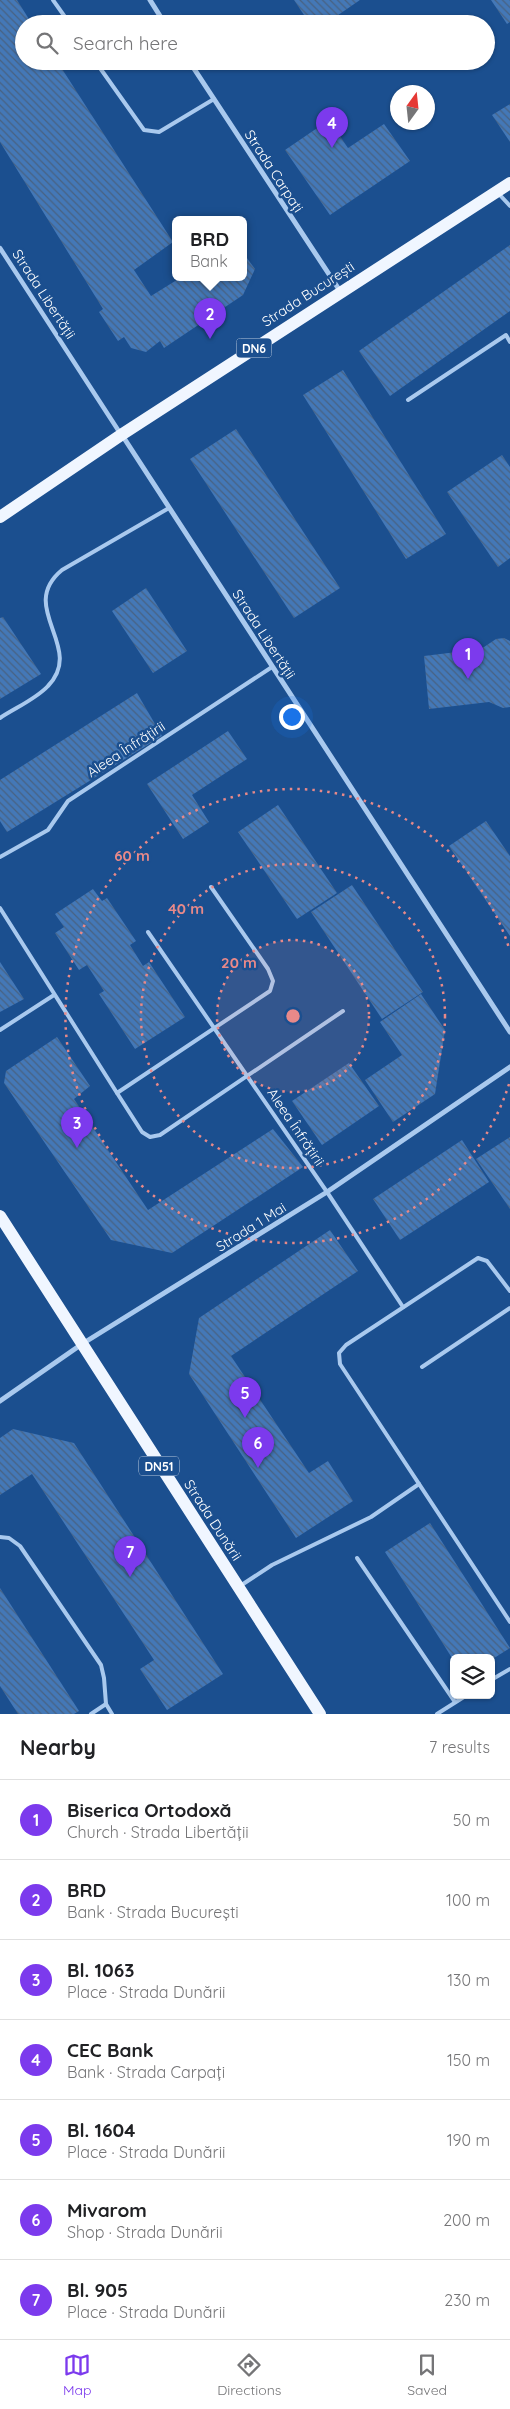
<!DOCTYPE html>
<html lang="en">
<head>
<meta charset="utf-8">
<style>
  body { margin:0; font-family:Quicksand,sans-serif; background:#f6f6f6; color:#202124 }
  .controls { position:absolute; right:15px; bottom:15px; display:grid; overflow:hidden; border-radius:8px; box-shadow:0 1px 4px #0004 }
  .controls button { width:45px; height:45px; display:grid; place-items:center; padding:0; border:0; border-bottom:1px solid #e0e0e0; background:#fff; color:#202124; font:25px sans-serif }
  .compass { position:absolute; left:390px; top:85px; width:45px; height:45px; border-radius:50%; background:#fff; box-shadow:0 1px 4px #0004; rotate:15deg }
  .you { position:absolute; left:291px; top:716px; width:18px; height:18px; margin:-12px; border:4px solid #fff; border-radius:50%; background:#1a73e8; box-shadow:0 0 0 8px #1a73e833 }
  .badge { display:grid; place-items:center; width:32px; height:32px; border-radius:50%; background:#7c3aed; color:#fff; font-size:16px; font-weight:700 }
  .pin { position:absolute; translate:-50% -41px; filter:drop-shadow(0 1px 2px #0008) }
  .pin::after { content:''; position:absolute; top:26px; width:18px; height:15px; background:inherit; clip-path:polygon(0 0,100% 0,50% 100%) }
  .popup { position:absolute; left:172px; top:216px; width:75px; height:65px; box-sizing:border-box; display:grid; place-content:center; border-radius:8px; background:#fff; filter:drop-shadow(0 1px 4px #0005); font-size:16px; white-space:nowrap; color:#757577 }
  .popup b { font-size:19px; color:#202124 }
  .popup::after { content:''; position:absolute; left:50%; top:100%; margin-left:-10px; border:10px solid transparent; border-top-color:#fff }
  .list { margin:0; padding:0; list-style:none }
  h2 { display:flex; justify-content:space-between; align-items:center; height:65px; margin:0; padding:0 20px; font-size:21px }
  h2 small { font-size:16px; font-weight:400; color:#757577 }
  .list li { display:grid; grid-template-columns:32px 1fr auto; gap:15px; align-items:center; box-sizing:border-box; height:80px; padding:0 20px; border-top:1px solid #e0e0e0 }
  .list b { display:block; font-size:19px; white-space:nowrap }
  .list p { margin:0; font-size:16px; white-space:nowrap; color:#757577 }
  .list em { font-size:16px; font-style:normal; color:#757577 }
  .icon { flex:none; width:28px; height:28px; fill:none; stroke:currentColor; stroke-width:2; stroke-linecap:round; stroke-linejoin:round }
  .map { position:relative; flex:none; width:510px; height:1714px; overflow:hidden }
  .search { position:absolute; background:#fff; box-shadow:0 1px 4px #0004; left:15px; right:15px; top:15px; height:55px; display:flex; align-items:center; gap:12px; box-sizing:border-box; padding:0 18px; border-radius:28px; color:#757577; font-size:19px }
  .sheet { height:625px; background:#fff }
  nav { display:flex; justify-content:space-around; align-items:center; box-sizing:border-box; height:70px; border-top:1px solid #e0e0e0; background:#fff; font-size:14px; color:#757577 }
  nav a { display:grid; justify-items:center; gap:2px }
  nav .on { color:#7c3aed }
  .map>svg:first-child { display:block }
  .building { fill:url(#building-back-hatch) }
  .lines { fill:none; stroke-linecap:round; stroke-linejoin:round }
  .service { stroke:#a9c9ee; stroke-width:4 }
  .pedestrian { stroke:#a9c9ee; stroke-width:4.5 }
  .minor { stroke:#a9c9ee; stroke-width:5 }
  .primary { stroke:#f0f6ff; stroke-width:12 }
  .ring { fill:none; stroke:#e88989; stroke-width:2.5; stroke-dasharray:2.5 5 }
  .labels { text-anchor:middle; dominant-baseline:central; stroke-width:5; stroke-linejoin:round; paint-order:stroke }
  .shield { fill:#1b4f8f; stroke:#bbcadd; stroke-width:1 }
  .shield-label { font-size:12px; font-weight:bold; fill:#fff }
  .street-label { font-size:14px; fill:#fff; stroke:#1b4f8f }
  .centre { fill:#e88989; stroke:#1b4f8f; stroke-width:2.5 }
  .ring-label { font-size:15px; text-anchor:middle; font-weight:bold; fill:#e88989; stroke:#1b4f8f; stroke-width:5; stroke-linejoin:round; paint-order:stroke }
</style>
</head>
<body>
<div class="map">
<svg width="510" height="1714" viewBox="0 0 510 1714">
  <defs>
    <pattern id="building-back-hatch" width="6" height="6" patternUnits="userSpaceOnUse" patternTransform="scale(1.25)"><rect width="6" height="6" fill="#4478b7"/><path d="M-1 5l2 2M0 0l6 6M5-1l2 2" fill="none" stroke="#486282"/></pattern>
  </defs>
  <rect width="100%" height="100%" fill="#1b4f8f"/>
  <g class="building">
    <path d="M0 0H17L32 24H24V61H57L173 242 134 270 151 296 180 278H244V254L255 269 243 295 164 348 160 341 146 352 131 348 124 337 118 341 99 312 103 309 0 142Z"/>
    <path d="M294 0H360L325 24H310Z"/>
    <path d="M491 0H510V22L507 24Z"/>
    <path d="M510 104V142L492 115Z"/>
    <path d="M329 120 348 148 384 124 410 161 330 215 285 150Z"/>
    <path d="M510 245V311L390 396 359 351Z"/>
    <path d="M343 370 446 534 406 559 303 395Z"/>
    <path d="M236 429 340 588 294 618 190 459Z"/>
    <path d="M502 455 510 467V558L498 567 447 492Z"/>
    <path d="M146 588 187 651 153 673 112 611Z"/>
    <path d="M3 617 41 674 0 699V618Z"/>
    <path d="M504 638 510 641V707L503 708 489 702 429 709 424 656 481 649 496 639Z"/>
    <path d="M137 693 162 736 7 832 0 821V780Z"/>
    <path d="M228 731 247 759 192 795 209 822 183 839 147 784Z"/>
    <path d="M278 805 337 893 297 919 238 832Z"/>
    <path d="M486 821 510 856V936L449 846Z"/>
    <path d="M352 885 423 992 382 1019 311 912Z"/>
    <path d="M93 889 102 901 107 898 136 941 130 945 143 966 149 962 185 1017 135 1049 99 994 104 991 87 965 79 970 55 933 64 927 55 914Z"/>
    <path d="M0 962 24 999 0 1012Z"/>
    <path d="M421 994 445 1030 435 1094 393 1122 365 1080 402 1055 380 1022Z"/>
    <path d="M57 1037 90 1086 74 1099 148 1210 273 1129 303 1167 172 1253 111 1240 4 1083 6 1071Z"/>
    <path d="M349 1063 379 1106 322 1145 292 1101Z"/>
    <path d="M510 1137V1209L476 1159Z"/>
    <path d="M462 1140 489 1182 400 1240 373 1199Z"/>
    <path d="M330 1230 358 1271 231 1356 309 1473 328 1461 353 1501 296 1538 189 1374 199 1318Z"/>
    <path d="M13 1429 74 1443 223 1674 167 1710 140 1669 154 1660 32 1474 0 1495V1438Z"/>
    <path d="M430 1523 510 1648 491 1660V1658H452L385 1552Z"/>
    <path d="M0 1588 79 1711 74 1714H18L0 1686Z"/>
  </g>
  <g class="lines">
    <g class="service">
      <path d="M53 0 70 24"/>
      <path d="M95 61 144 130 159 132 214 99"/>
      <path d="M498 193 510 206"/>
      <path d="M408 400 506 335 510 342"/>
      <path d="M0 718C15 708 36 699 48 686 86 647 16 608 62 570L169 508"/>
      <path d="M0 857 48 830 68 801 272 667"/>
      <path d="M0 908 117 1093 270 991 273 981 268 969 211 887"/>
      <path d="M148 932 327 1192 403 1307"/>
      <path d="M0 1030 54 995"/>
      <path d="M117 1093 142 1132 150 1137 160 1135 343 1011"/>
      <path d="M510 1291 487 1261 478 1258 346 1345 339 1353 340 1364 510 1622"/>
      <path d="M422 1367 510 1308"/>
      <path d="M0 1537 9 1538 20 1546 101 1665 104 1678 106 1704"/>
      <path d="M357 1558 455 1702"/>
      <path d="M240 1586 272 1565 371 1517 419 1484"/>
      <path d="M491 1680 510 1669"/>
      <path d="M91 1714 106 1704 112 1714"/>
      <path d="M437 1714 467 1695"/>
    </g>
    <path class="pedestrian" d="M0 248 120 433"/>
    <g class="minor">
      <path d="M150 0 165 24"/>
      <path d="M189 61 340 291"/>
      <path d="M122 435 510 1032"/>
      <path d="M0 1401 82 1344 327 1192 510 1067"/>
    </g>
    <g class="primary">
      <path d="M0 517 121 435 510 183"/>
      <path d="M0 1216 320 1714"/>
    </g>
  </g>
  <circle cx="293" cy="1016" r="76" fill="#e88989" fill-opacity=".12"/>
  <g class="ring">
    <circle cx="293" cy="1016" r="76"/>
    <circle cx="293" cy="1016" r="152"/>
    <path d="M509 1084A227 227 0 1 1 509 948"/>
  </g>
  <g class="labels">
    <g class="shield">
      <rect x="236.5" y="338.5" width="35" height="19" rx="4"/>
      <rect x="139" y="1456.5" width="40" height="19" rx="4"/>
    </g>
    <g class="shield-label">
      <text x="254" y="348">DN6</text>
      <text x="159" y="1466">DN51</text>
    </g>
    <g class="street-label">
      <text transform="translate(274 171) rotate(57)">Strada Carpați</text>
      <text transform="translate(44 294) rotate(57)">Strada Libertății</text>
      <text transform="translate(308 294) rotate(-33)">Strada București</text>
      <text transform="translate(264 634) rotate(57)">Strada Libertății</text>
      <text transform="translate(126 749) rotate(-33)">Aleea Înfrățirii</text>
      <text transform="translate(296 1127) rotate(56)">Aleea Înfrățirii</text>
      <text transform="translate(251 1227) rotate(-32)">Strada 1 Mai</text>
      <text transform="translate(213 1520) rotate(57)">Strada Dunării</text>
    </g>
  </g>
  <circle cx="293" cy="1016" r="8" class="centre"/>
  <g class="ring-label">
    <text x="132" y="861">60 m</text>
    <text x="186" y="914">40 m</text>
    <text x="239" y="968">20 m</text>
  </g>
</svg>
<div class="controls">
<button><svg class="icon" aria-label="layers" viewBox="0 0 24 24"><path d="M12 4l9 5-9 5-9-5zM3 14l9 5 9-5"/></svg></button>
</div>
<svg class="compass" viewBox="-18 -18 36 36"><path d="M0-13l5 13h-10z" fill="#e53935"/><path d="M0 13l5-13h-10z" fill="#757577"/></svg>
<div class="you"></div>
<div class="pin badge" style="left:468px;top:679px">1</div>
<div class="pin badge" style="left:210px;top:339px">2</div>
<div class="popup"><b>BRD</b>Bank</div>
<div class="pin badge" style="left:77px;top:1148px">3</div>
<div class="pin badge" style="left:332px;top:148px">4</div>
<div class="pin badge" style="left:245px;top:1418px">5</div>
<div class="pin badge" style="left:258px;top:1468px">6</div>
<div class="pin badge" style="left:130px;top:1577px">7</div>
<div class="search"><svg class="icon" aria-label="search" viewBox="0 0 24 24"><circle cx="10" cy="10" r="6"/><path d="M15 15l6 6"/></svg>Search here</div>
</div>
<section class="sheet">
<h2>Nearby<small>7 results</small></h2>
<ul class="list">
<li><span class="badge">1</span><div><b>Biserica Ortodoxă</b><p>Church · Strada Libertății</p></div><em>50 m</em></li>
<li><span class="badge">2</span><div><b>BRD</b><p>Bank · Strada București</p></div><em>100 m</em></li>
<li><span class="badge">3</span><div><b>Bl. 1063</b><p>Place · Strada Dunării</p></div><em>130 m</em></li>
<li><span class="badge">4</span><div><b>CEC Bank</b><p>Bank · Strada Carpați</p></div><em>150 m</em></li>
<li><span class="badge">5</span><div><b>Bl. 1604</b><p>Place · Strada Dunării</p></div><em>190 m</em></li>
<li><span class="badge">6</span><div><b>Mivarom</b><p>Shop · Strada Dunării</p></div><em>200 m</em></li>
<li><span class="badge">7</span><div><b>Bl. 905</b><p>Place · Strada Dunării</p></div><em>230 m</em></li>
</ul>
</section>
<nav>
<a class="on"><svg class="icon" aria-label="map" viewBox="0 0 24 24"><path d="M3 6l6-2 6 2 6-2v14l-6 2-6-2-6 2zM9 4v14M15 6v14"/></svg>Map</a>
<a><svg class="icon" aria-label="directions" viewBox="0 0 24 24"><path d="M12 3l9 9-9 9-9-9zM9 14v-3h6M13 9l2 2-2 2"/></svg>Directions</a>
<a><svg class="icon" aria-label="saved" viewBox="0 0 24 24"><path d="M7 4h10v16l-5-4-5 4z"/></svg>Saved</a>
</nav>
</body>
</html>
